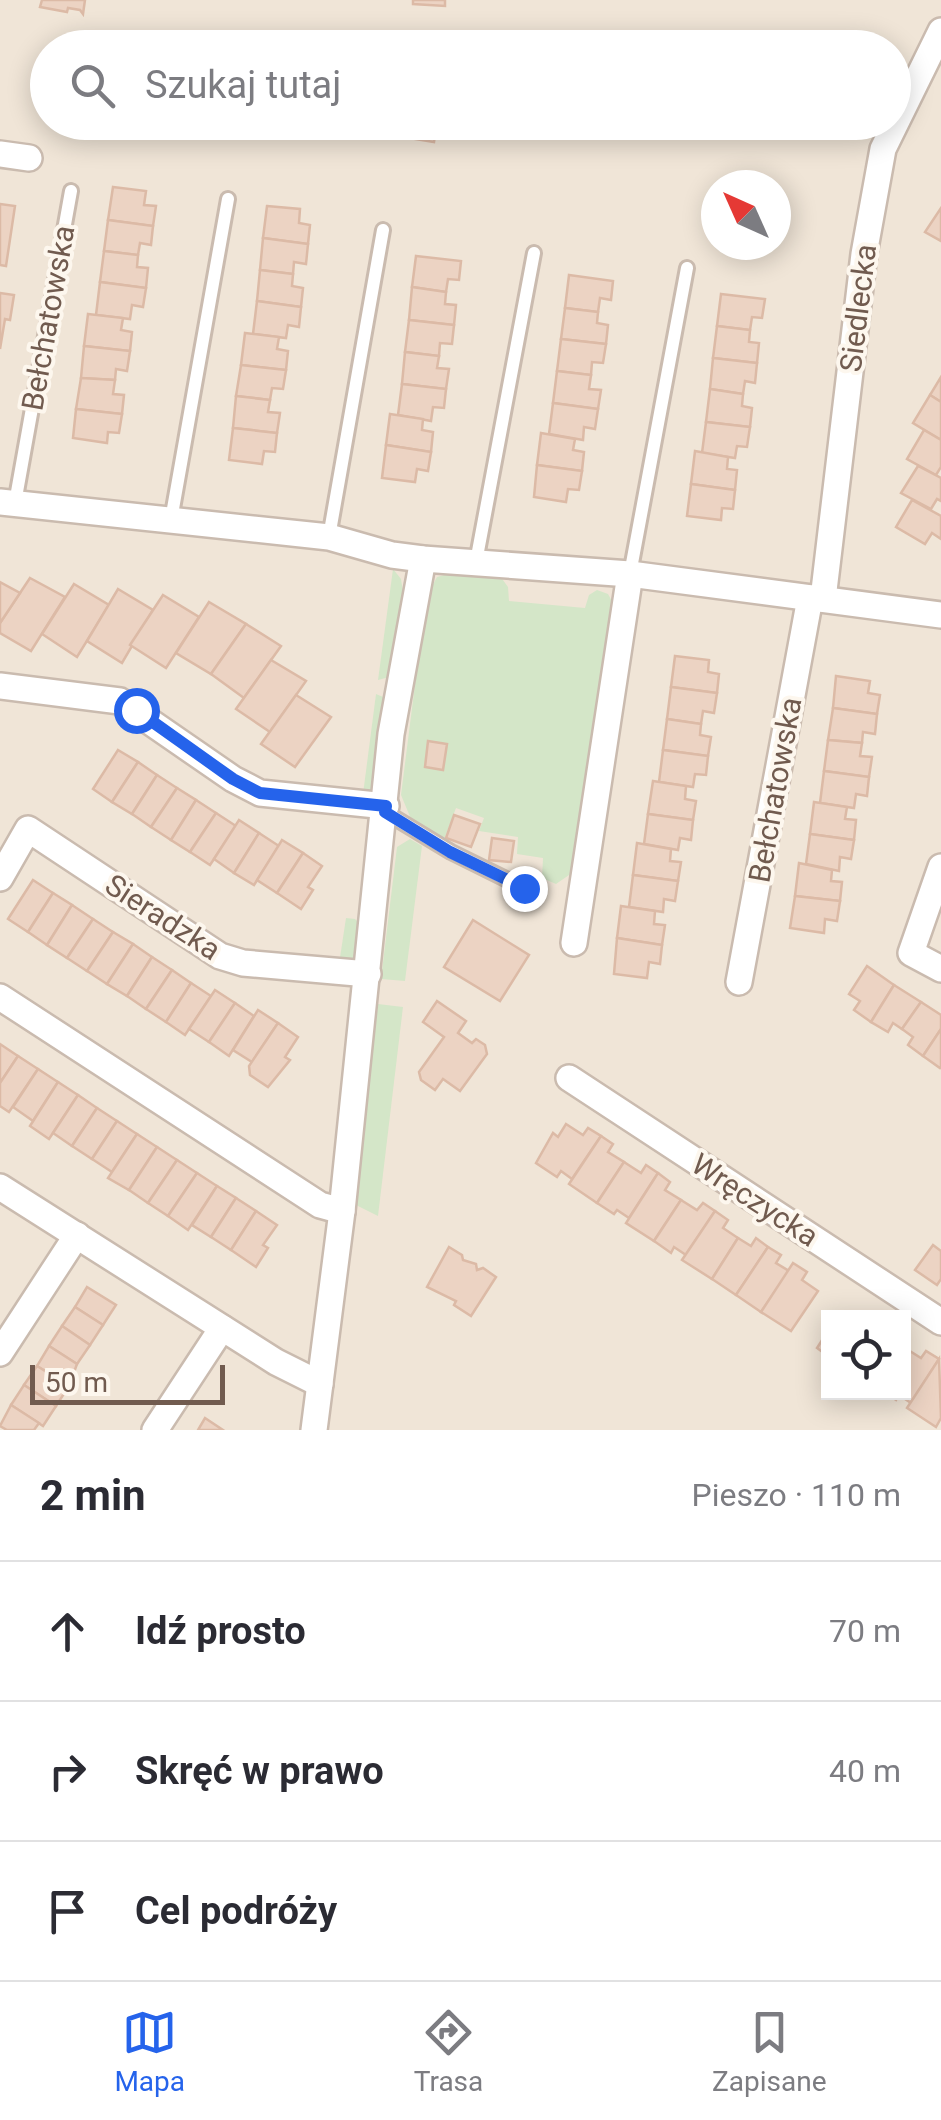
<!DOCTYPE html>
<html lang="pl">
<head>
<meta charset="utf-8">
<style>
  body { margin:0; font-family:Roboto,sans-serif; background:#f2f2f3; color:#2b2b33 }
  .controls { position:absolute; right:30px; bottom:30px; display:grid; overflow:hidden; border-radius:0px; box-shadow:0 5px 25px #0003 }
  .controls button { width:90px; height:90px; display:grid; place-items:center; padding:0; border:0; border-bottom:2px solid #e1e1e2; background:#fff; color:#2b2b33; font:50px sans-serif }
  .compass { position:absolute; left:701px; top:170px; width:90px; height:90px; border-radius:50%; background:#fff; box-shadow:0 5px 25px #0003; rotate:315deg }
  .scale { position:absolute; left:30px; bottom:25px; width:195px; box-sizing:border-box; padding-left:10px; border:5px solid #715b4f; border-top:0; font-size:28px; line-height:35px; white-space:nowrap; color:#715b4f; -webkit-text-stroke:8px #fdf7ee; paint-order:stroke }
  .stop { position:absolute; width:30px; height:30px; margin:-22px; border:8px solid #2563eb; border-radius:50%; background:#fff }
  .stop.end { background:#2563eb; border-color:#fff; box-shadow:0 2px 10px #0008 }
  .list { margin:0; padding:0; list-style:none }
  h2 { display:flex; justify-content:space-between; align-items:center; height:130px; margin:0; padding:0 40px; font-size:42px }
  h2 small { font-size:32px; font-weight:400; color:#7c7c81 }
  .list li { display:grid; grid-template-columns:65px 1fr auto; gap:30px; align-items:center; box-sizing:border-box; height:140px; padding:0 40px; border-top:2px solid #e1e1e2 }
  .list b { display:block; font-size:38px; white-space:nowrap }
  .list em { font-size:32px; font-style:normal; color:#7c7c81 }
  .icon { flex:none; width:55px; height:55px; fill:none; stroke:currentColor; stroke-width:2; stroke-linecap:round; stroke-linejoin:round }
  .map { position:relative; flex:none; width:941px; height:1430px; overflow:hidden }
  .search { position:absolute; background:#fff; box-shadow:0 5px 25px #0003; left:30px; right:30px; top:30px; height:110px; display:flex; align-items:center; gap:25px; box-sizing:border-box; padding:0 35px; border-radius:55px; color:#7c7c81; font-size:38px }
  .sheet { height:550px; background:#fff }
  nav { display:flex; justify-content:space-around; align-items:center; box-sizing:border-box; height:140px; border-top:2px solid #e1e1e2; background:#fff; font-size:28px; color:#7c7c81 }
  nav a { display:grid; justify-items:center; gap:5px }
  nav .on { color:#2563eb }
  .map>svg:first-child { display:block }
  .residential { fill:#f0e5d7; fill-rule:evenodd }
  .green { fill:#d4e6c8 }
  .building { fill:#ecd3c3; stroke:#dcbaa6; stroke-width:2.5 }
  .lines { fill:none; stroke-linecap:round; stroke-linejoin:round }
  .service-casing { stroke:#cabbaf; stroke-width:18 }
  .minor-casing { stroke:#cabbaf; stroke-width:30 }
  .service { stroke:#fff; stroke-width:12 }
  .minor { stroke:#fff; stroke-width:25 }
  .route { stroke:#2563eb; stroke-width:12 }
  .labels { text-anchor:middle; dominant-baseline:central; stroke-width:8; stroke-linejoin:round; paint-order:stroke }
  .street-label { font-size:30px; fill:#715b4f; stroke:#fdf7ee }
</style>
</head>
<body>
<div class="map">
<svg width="941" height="1430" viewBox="0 0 941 1430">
  <rect width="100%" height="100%" fill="#faf3e8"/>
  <path class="residential" d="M0 0H941V1430H0ZM48 48H894V122H48ZM716 185H776V245H716ZM828 1318H904V1392H828Z"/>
  <g class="green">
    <path d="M393 569 401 579 403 592 393 676 378 680Z"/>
    <path d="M455 572 500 576 508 587 509 601 585 608 589 595 597 590 608 594 614 605 572 873 556 884 542 878 543 858 517 854 518 837 479 831 484 818 456 808 443 842 411 819 401 795 426 598 437 577Z"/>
    <path d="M376 694 388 699 375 791 363 794Z"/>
    <path d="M410 839 422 846 405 981 381 979 397 847Z"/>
    <path d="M346 918 355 919 363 927 357 960 339 964Z"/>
    <path d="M378 1004 403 1007 378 1216 354 1204Z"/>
  </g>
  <g class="building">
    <path d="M42 0H85L83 14 80 10 68 8 67 12 40 7Z"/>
    <path d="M413 0H445V6L413 4Z"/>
    <path d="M553 40 554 48H533L532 43Z"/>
    <path d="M400 122H437L434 142 397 136Z"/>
    <path d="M113 187 146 191 144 205 156 206 153 226 108 220Z"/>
    <path d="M0 204 15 206 6 266 0 265Z"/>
    <path d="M267 206 300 209 299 223 310 225 308 244 263 238Z"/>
    <path d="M941 208V241L925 232Z"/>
    <path d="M108 220 153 226 151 245 140 243 138 255 104 251Z"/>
    <path d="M263 238 308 244 306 264 294 262 293 274 260 270Z"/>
    <path d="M104 251 138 255 137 267 148 268 146 288 100 282Z"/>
    <path d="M416 256 461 261 459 280 448 279 446 292 412 287Z"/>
    <path d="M260 270 293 274 292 286 303 288 301 307 257 301Z"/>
    <path d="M569 275 613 281 611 300 600 298 598 312 565 308Z"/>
    <path d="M100 282 146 288 143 307 132 305 130 319 96 315Z"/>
    <path d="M412 287 446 292 445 304 456 305 454 325 409 320Z"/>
    <path d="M0 293 14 295 10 320 5 319 0 349Z"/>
    <path d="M721 294 765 299 762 318 752 317 750 330 717 326Z"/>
    <path d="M257 301 301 307 299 327 288 325 286 338 253 334Z"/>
    <path d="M565 308 598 312 597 323 608 325 606 344 561 339Z"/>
    <path d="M88 314 123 318 121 330 132 332 130 351 84 346Z"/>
    <path d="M409 320 454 325 452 344 440 343 439 356 405 352Z"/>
    <path d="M717 326 750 330 749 342 759 343 757 363 713 358Z"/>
    <path d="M245 333 279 337 277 349 288 351 286 370 241 365Z"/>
    <path d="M561 339 606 344 603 363 592 362 591 375 557 371Z"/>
    <path d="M84 346 130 351 127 371 116 369 115 380 81 378Z"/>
    <path d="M405 352 439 356 437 368 449 369 446 389 402 384Z"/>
    <path d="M713 358 757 363 755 383 745 381 743 394 710 389Z"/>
    <path d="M241 365 286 370 283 389 272 388 270 400 236 396Z"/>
    <path d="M557 371 591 375 589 389 601 390 598 409 553 403Z"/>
    <path d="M941 377V402L930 395Z"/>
    <path d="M81 378 115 380 113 394 124 395 122 414 76 409Z"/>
    <path d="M402 384 446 389 444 408 433 407 431 421 398 415Z"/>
    <path d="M710 389 743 394 742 406 752 408 750 427 706 422Z"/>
    <path d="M930 395 941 402V440L913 423Z"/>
    <path d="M236 396 270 400 268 412 280 413 277 433 233 428Z"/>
    <path d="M553 403 598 409 595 429 584 427 583 440 549 434Z"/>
    <path d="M76 409 122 414 119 433 108 432 107 443 73 438Z"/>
    <path d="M390 414 423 419 422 430 433 432 431 452 386 445Z"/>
    <path d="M706 422 750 427 747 447 737 446 735 458 702 453Z"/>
    <path d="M233 428 277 433 275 452 264 451 262 464 229 460Z"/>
    <path d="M924 430 941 440V467L936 475 907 459Z"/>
    <path d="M541 433 575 439 573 450 584 452 582 471 537 465Z"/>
    <path d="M386 445 431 452 428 471 417 469 415 482 382 478Z"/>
    <path d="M695 451 728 457 727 469 737 470 735 490 691 484Z"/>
    <path d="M537 465 582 471 579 490 568 489 566 502 534 497Z"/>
    <path d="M918 466 941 478V501L937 499 931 509 901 493Z"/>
    <path d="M691 484 735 490 733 509 722 508 721 520 687 516Z"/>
    <path d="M912 500 941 516V539L932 533 925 544 896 527Z"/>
    <path d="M30 578 65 597 31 651 0 633V623Z"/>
    <path d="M0 582 20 593 0 623Z"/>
    <path d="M74 584 109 605 77 657 42 634Z"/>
    <path d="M118 589 153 610 122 663 87 641Z"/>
    <path d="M163 595 199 617 166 668 130 645Z"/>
    <path d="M209 602 246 624 211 674 176 653Z"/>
    <path d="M246 624 281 646 244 698 211 674Z"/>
    <path d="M675 656 709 660 708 672 719 674 717 693 671 687Z"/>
    <path d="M271 660 306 681 270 732 236 709Z"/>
    <path d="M836 676 870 681 868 693 880 695 877 714 833 708Z"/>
    <path d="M671 687 717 693 714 713 703 711 701 724 667 719Z"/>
    <path d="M296 695 331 717 295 767 261 744Z"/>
    <path d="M833 708 877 714 875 734 863 732 862 743 828 740Z"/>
    <path d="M667 719 701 724 700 735 711 737 708 756 663 750Z"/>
    <path d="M828 740 862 743 860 756 872 757 869 777 824 771Z"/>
    <path d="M428 741 447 744 443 770 425 767Z"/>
    <path d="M118 750 138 762 112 802 93 789Z"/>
    <path d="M663 750 708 756 706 775 695 774 693 787 659 782Z"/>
    <path d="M138 762 157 775 132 814 112 802Z"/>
    <path d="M824 771 869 777 867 796 856 794 854 808 820 803Z"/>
    <path d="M157 775 177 788 151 827 132 814Z"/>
    <path d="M653 781 686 786 685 799 696 801 693 820 648 814Z"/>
    <path d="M177 788 196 800 171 840 151 827Z"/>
    <path d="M196 800 216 813 190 852 171 840Z"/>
    <path d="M814 802 847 807 845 819 856 820 854 840 810 834Z"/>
    <path d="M216 813 236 826 210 865 190 852Z"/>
    <path d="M648 814 693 820 691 840 680 838 678 850 644 844Z"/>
    <path d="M454 815 480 824 471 847 446 838Z"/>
    <path d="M239 820 259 833 234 873 214 859Z"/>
    <path d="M259 833 279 846 254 885 234 873Z"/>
    <path d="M810 834 854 840 851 859 840 857 839 871 806 864Z"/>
    <path d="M492 838 514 841 511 862 489 860Z"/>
    <path d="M282 840 303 853 277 893 257 880Z"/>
    <path d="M637 843 671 849 670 861 681 862 678 881 633 875Z"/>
    <path d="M303 853 322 866 308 887 313 890 301 909 277 893Z"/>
    <path d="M799 863 832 870 831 881 842 882 840 901 795 896Z"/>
    <path d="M633 875 678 881 675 901 664 899 663 912 629 907Z"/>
    <path d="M33 880 53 893 28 932 8 919Z"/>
    <path d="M53 893 72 905 47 945 28 932Z"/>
    <path d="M795 896 840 901 837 921 825 919 824 933 790 928Z"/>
    <path d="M72 905 93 919 67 958 47 945Z"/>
    <path d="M621 906 655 911 654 924 665 925 662 945 617 938Z"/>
    <path d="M93 919 113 932 87 971 67 958Z"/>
    <path d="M473 920 529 955 500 1001 444 967Z"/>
    <path d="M113 932 133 944 107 984 87 971Z"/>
    <path d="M617 938 662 945 660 964 649 962 647 978 614 974Z"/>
    <path d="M133 944 152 957 127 996 107 984Z"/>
    <path d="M152 957 172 970 146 1009 127 996Z"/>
    <path d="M867 966 894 985 871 1022 854 1010 860 1001 849 994Z"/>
    <path d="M172 970 191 983 166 1022 146 1009Z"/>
    <path d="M191 983 211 996 185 1035 166 1022Z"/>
    <path d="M894 985 921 1002 902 1029 893 1023 888 1032 871 1022Z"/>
    <path d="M215 990 235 1003 209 1042 189 1029Z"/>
    <path d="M437 1001 466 1021 458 1033 472 1043 476 1039 485 1045 487 1054 460 1091 443 1079 435 1090 421 1080 419 1072 444 1037 423 1022Z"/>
    <path d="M921 1002 941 1015V1029L923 1056 908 1045 913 1037 902 1029Z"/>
    <path d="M235 1003 254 1016 229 1056 209 1042Z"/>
    <path d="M258 1010 278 1023 252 1062 233 1050Z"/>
    <path d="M278 1023 298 1037 285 1057 290 1060 268 1087 250 1075 249 1066Z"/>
    <path d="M941 1029V1067L940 1068 923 1056Z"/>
    <path d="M0 1044 18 1056 0 1083Z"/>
    <path d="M18 1056 38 1069 9 1112 0 1106V1083Z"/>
    <path d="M38 1069 58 1082 33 1121 13 1107Z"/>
    <path d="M58 1082 78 1095 49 1139 30 1126Z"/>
    <path d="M78 1095 97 1108 72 1146 53 1133Z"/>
    <path d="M97 1108 117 1121 92 1159 72 1146Z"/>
    <path d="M117 1121 137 1134 112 1172 92 1159Z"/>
    <path d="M566 1124 583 1135 588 1128 601 1136 572 1179 561 1171 557 1177 536 1163 553 1133 558 1137Z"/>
    <path d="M137 1134 157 1147 129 1190 108 1178Z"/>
    <path d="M601 1136 613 1144 608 1152 624 1162 597 1203 569 1184Z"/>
    <path d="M157 1147 177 1160 148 1203 129 1190Z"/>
    <path d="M177 1160 197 1173 168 1216 148 1203Z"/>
    <path d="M624 1162 641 1173 646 1165 658 1173 629 1218 617 1210 614 1214 597 1203Z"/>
    <path d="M197 1173 217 1186 188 1230 168 1216Z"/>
    <path d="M658 1173 670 1182 665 1190 681 1200 654 1241 626 1223Z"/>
    <path d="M217 1186 236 1198 211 1237 192 1225Z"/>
    <path d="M236 1198 256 1211 231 1250 211 1237Z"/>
    <path d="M681 1200 697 1210 703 1203 715 1211 686 1255 674 1247 671 1253 654 1241Z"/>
    <path d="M256 1211 277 1225 263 1245 268 1248 256 1267 231 1250Z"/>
    <path d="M715 1211 728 1220 723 1228 738 1238 712 1279 682 1260Z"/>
    <path d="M738 1238 751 1246 756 1238 768 1247 736 1295 712 1279Z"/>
    <path d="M933 1245 941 1251V1279L937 1285 915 1270Z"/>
    <path d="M449 1247 462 1255 463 1260 476 1264 477 1270 483 1268 496 1277 471 1316 454 1305 456 1301 427 1287Z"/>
    <path d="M768 1247 781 1255 776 1263 789 1271 761 1312 736 1295Z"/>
    <path d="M793 1263 807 1272 802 1280 818 1291 791 1331 761 1312Z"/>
    <path d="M87 1287 116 1305 103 1325 75 1307Z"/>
    <path d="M75 1307 103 1325 90 1345 62 1326Z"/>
    <path d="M62 1326 90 1345 77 1364 49 1346Z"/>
    <path d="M828 1331V1356L817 1348Z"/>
    <path d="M49 1346 77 1364 69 1386 37 1366Z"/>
    <path d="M905 1348 921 1358 926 1351 939 1359 911 1403 899 1395 896 1400 885 1392H904Z"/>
    <path d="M939 1359 941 1418 936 1427 907 1408Z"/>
    <path d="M37 1366 69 1386 56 1406 24 1385Z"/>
    <path d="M24 1385 56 1406 43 1426 11 1405Z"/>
    <path d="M11 1405 39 1423 34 1430H7L0 1426Z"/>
    <path d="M205 1418 223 1430H198Z"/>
  </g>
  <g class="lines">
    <g class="service-casing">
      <g id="service">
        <path d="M15 503 71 191"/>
        <path d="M171 520 228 199"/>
        <path d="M329 537 383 230"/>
        <path d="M476 562 534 253"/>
        <path d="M630 574 687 268"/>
        <path d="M385 812 451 852 524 888"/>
      </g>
    </g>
    <g class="minor-casing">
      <g id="minor">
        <path d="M0 154 29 158"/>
        <path d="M0 502 329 537 392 555 423 559 630 574 941 615"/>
        <path d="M823 599 864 254 883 149 941 31"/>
        <path d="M0 686 120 701 233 779 260 793 386 806"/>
        <path d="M941 867 911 953 941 969"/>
        <path d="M0 878 28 829 220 956 243 963 368 974"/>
        <path d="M574 943 630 574"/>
        <path d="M739 982 810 598"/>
        <path d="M0 997 320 1205 342 1211"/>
        <path d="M569 1078 941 1322"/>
        <path d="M0 1187 276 1362 320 1384"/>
        <path d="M0 1353 77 1235"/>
        <path d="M155 1430 222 1328"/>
        <path d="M314 1430 342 1211 391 734 423 559"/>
      </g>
    </g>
    <use href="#service" class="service"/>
    <use href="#minor" class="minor"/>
  </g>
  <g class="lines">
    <path class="route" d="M136 710 233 779 260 793 386 806 385 812 450 852 524 888"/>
  </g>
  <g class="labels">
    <g class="street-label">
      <text transform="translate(858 308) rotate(-83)">Siedlecka</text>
      <text transform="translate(48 318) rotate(-80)">Bełchatowska</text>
      <text transform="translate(775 790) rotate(-80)">Bełchatowska</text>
      <text transform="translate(163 917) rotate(33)">Sieradzka</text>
      <text transform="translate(755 1200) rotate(33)">Wręczycka</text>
    </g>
  </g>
</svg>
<div class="controls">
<button><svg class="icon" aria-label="locate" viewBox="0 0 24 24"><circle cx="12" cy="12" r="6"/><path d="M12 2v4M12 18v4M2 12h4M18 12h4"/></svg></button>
</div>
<svg class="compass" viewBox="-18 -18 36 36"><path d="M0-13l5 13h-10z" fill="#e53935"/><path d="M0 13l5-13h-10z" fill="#7c7c81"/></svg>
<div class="scale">50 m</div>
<div class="stop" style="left:136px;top:710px"></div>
<div class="stop end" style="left:524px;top:888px"></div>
<div class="search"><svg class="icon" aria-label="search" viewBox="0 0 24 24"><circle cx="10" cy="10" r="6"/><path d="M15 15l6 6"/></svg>Szukaj tutaj</div>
</div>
<section class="sheet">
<h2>2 min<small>Pieszo · 110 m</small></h2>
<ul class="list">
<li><svg class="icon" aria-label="ahead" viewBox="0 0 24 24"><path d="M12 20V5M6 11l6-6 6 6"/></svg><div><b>Idź prosto</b></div><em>70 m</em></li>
<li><svg class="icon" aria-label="right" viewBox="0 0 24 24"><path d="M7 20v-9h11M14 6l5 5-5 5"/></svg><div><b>Skręć w prawo</b></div><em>40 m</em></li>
<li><svg class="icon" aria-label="arrive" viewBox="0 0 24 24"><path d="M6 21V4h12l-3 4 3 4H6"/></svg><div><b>Cel podróży</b></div></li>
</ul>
</section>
<nav>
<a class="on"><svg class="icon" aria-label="map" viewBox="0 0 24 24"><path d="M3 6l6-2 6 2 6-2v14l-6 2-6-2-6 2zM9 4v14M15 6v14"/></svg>Mapa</a>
<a><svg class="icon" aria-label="directions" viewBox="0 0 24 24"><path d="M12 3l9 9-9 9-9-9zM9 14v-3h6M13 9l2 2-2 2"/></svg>Trasa</a>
<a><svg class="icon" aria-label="saved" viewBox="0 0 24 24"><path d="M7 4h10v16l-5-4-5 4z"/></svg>Zapisane</a>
</nav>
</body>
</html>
